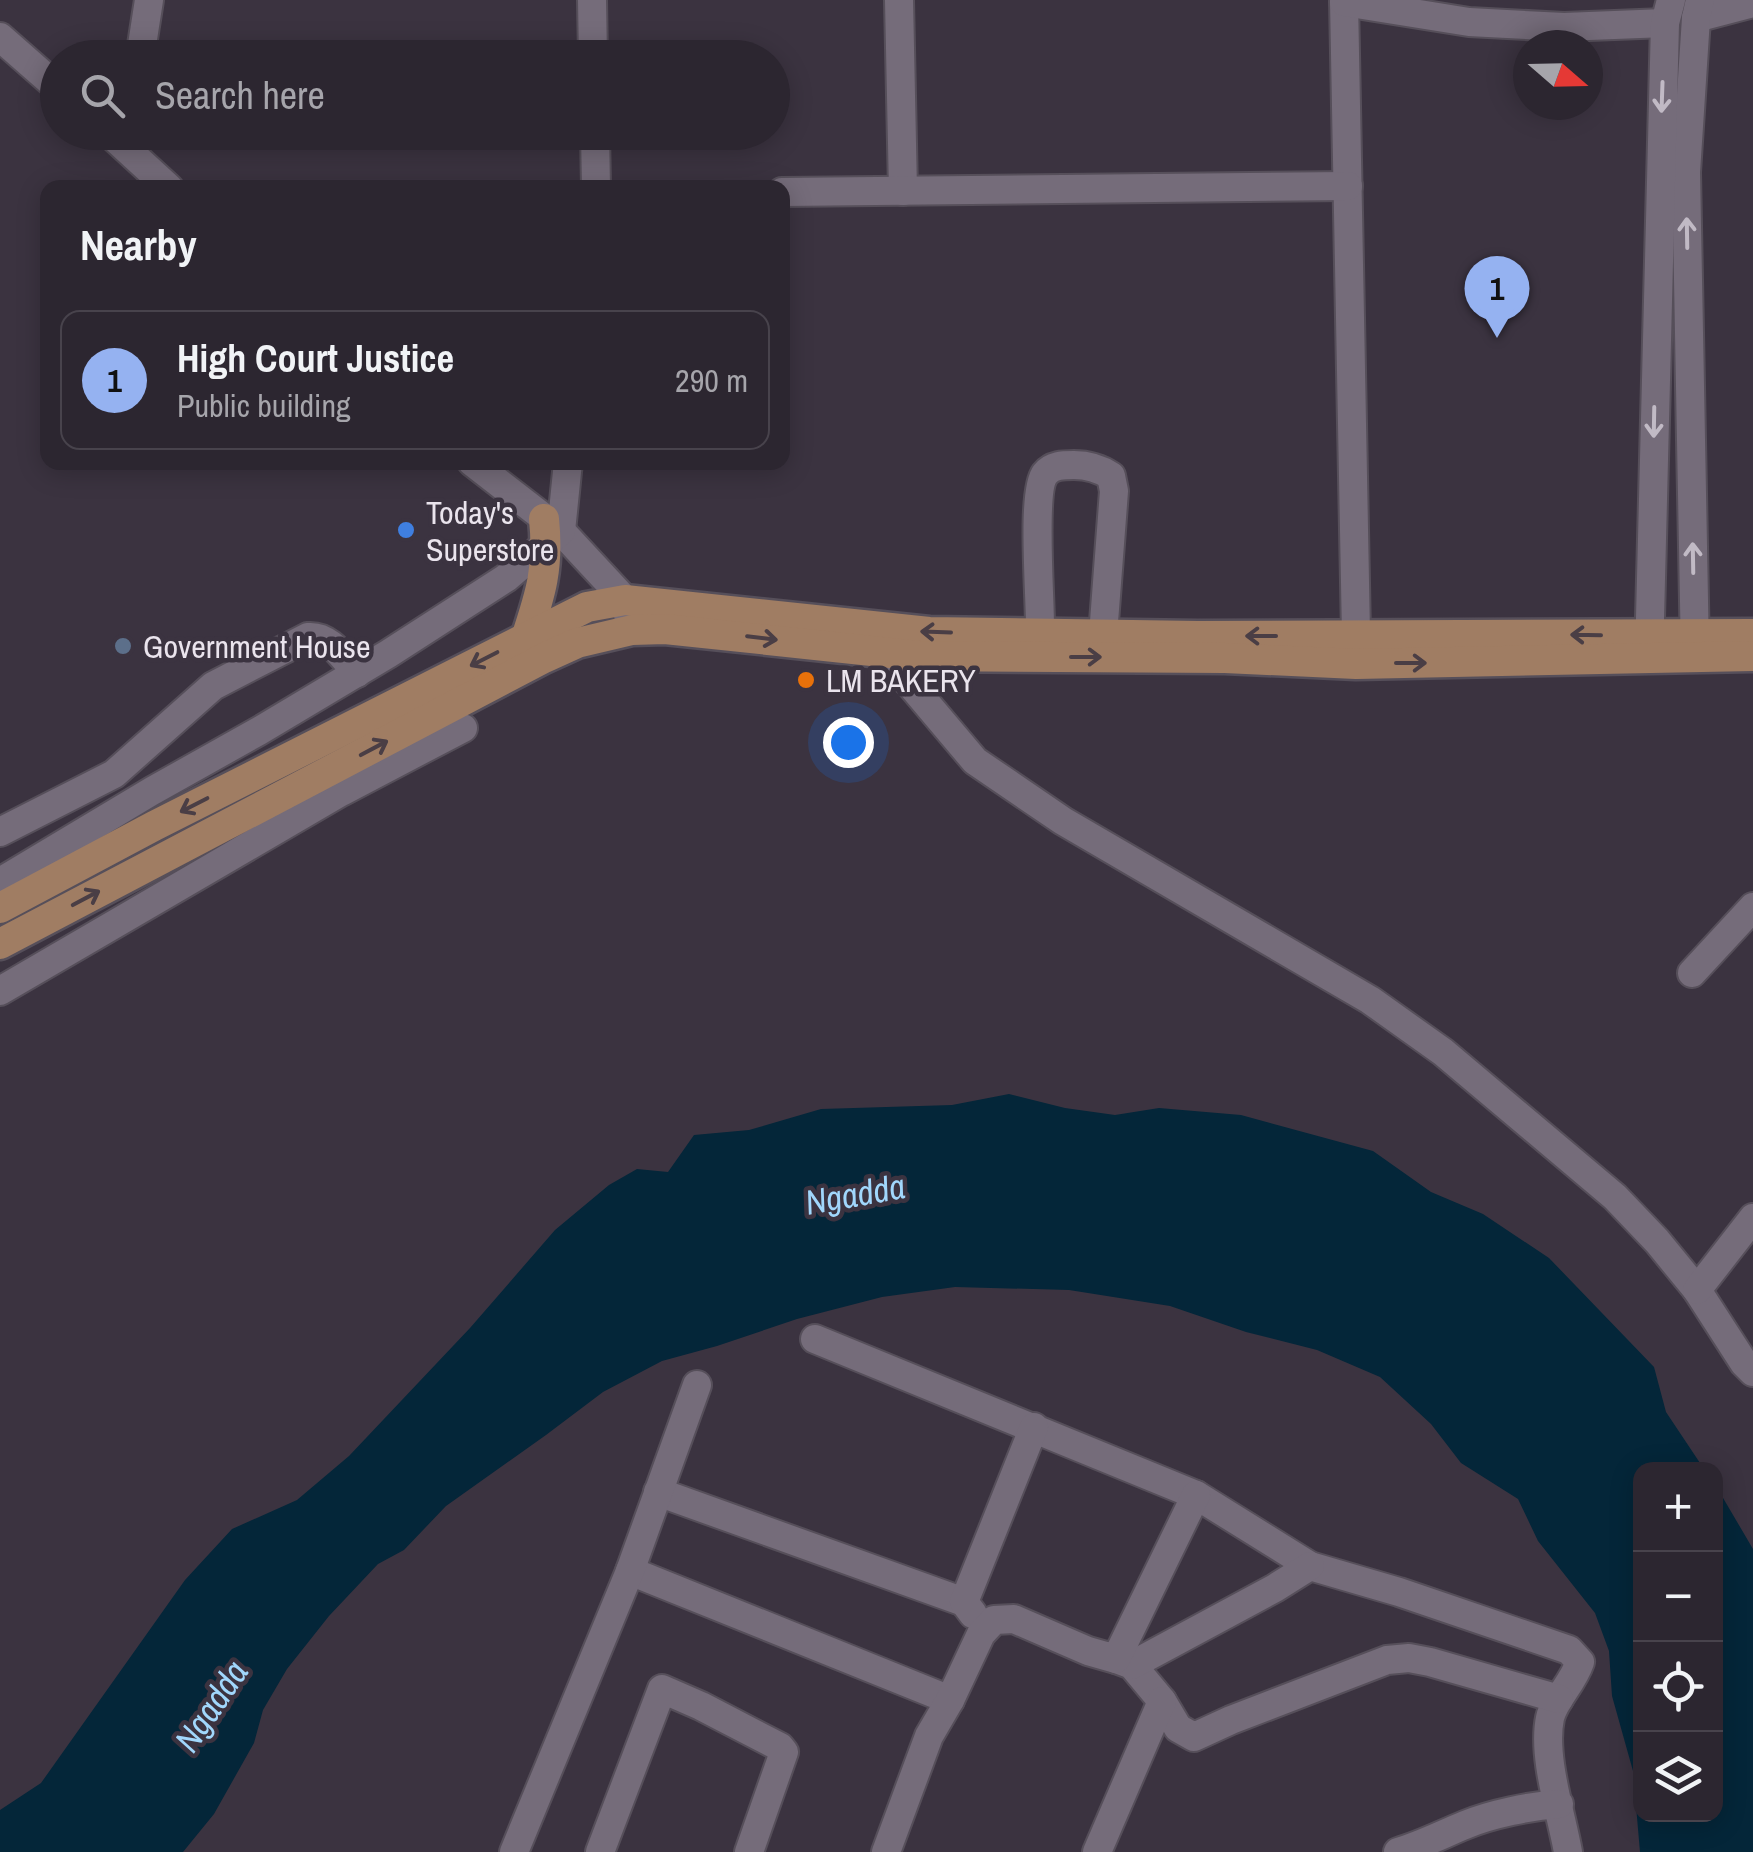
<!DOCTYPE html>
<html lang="en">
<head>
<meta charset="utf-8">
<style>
  body { margin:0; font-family:"Archivo Narrow",sans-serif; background:#38323c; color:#f1f3f6 }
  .controls { position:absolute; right:30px; bottom:30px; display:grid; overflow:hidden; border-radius:20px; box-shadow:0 5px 25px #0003 }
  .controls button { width:90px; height:90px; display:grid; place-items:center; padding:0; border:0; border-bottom:2px solid #48434c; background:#2c2630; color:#f1f3f6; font:50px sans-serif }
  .compass { position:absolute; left:1513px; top:30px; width:90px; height:90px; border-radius:50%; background:#2c2630; box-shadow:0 5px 25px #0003; rotate:110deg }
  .you { position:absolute; left:848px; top:742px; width:35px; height:35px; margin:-25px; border:8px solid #fff; border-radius:50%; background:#1a73e8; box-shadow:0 0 0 15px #1a73e833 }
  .badge { display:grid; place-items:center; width:65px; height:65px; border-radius:50%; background:#95b2f1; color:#111; font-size:32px; font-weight:700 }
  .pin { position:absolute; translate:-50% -82px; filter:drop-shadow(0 2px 5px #0008) }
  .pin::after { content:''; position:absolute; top:52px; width:35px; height:30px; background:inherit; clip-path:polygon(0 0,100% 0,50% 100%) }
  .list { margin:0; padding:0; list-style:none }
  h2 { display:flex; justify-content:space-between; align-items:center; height:130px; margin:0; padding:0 40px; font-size:42px }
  h2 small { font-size:32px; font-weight:400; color:#a6a5ab }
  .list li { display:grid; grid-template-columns:65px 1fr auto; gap:30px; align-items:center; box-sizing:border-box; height:140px; margin:0 20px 20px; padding:0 20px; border:2px solid #48434c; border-radius:20px }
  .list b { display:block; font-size:38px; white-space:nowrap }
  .list p { margin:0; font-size:32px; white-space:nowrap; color:#a6a5ab }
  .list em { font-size:32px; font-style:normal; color:#a6a5ab }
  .icon { flex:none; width:55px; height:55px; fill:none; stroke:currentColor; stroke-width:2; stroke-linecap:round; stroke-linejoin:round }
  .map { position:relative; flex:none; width:1753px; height:1852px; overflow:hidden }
  .search { position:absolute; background:#2c2630; box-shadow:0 5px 25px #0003; left:40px; top:40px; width:750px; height:110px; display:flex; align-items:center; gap:25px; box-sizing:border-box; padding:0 35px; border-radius:55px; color:#a6a5ab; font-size:38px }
  .panel { position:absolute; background:#2c2630; box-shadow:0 5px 25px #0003; left:40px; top:180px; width:750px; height:290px; border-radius:20px }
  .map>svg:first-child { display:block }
  .water { fill:#042639 }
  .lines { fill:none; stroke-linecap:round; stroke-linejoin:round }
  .minor-casing { stroke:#564f5a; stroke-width:32 }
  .major-casing { stroke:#564f5a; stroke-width:35 }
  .minor { stroke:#756c7a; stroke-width:28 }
  .major { stroke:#a07d63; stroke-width:30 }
  .oneway { stroke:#c1bac5 }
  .oneway2 { stroke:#4a3e45 }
  .shop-dot { fill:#3f7fe0; stroke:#3b3340; stroke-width:4 }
  .service-dot { fill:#5c6f8a; stroke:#3b3340; stroke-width:4 }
  .food-dot { fill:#e8710a; stroke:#3b3340; stroke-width:4 }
  .labels { text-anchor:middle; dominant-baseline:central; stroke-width:9; stroke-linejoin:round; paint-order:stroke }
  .poi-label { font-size:32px; fill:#eae4ed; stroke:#3b3340; text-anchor:start }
  .water-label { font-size:35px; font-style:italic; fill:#a1d7fc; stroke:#3b3340 }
</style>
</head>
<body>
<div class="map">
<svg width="1753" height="1852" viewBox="0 0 1753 1852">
  <rect width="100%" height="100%" fill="#3b3340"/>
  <path class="water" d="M1009 1094 1065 1108 1115 1115 1159 1108 1241 1115 1373 1151 1431 1192 1483 1214 1549 1258 1654 1367 1666 1412 1704 1469 1640 1470V1814H1716V1486L1753 1549V1852H1640L1633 1771 1612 1696 1609 1651 1595 1613 1538 1541 1518 1499 1461 1463 1431 1424 1380 1377 1317 1350 1246 1332 1170 1306 1069 1290 955 1287 882 1297 797 1319 717 1346 662 1361 603 1392 546 1435 446 1506 404 1550 378 1564 329 1616 287 1669 263 1710 254 1743 214 1814 183 1852H0V1810L41 1783 185 1580 232 1529 297 1500 349 1456 470 1328 555 1230 609 1185 637 1169 668 1172 694 1135 749 1130 821 1109 952 1105Z"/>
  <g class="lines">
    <g class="minor-casing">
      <g id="minor">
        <path d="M592 0 593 58"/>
        <path d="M899 0 903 191"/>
        <path d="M1344 0 1356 635"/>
        <path d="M1344 2 1469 22 1564 27 1665 23"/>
        <path d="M1696 18 1753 3"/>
        <path d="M0 37 58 88"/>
        <path d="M140 58 149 0"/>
        <path d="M108 132 169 188"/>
        <path d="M595 132 596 188"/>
        <path d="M782 192 1348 186"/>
        <path d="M472 462 561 531 625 600 629 619"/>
        <path d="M1040 633C1041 604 1031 492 1045 474 1052 465 1063 465 1074 465 1088 465 1099 468 1111 476L1114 491 1103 635"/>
        <path d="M884 653 975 761 1063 821 1370 1000 1443 1052 1615 1197 1657 1241 1697 1290 1744 1363 1753 1372"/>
        <path d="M1695 654 1686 172 1696 18 1700 0"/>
        <path d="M1649 658 1665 23 1671 0"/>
        <path d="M0 832 114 774 213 686 308 637C330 635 343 658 357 673"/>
        <path d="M0 882 152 791 259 731 388 654 506 578 561 531 568 462"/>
        <path d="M1692 973 1753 907"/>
        <path d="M0 991 341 792 463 728"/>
        <path d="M1697 1290 1753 1218"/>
        <path d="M815 1339 1196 1495 1310 1566 1399 1592 1569 1650 1580 1662C1573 1683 1554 1700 1550 1718 1542 1756 1561 1813 1568 1852"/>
        <path d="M658 1492 964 1602"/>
        <path d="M630 1571 950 1700"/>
        <path d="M973 1614 964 1602 1034 1427"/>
        <path d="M1116 1659 1132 1665 1162 1701 1178 1728 1194 1737 1231 1720 1387 1660 1409 1658 1430 1662 1559 1699"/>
        <path d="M1132 1665 1275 1588 1310 1566"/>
        <path d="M514 1852 630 1571 697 1385"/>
        <path d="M600 1852 662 1689 701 1706 780 1747 784 1752 749 1852"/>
        <path d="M886 1852 929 1736 950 1700 981 1634 994 1620 1014 1619 1088 1651 1116 1659 1196 1495"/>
        <path d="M1097 1852 1162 1701"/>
        <path d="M1398 1852C1422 1845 1443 1834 1465 1825 1491 1814 1531 1806 1559 1804"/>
      </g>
    </g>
    <g class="major-casing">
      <g id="major">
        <path d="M526 638C541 593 549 567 544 519"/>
        <path d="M0 908 154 826 571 615 587 607 625 600 929 632 1198 636 1753 634"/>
        <path d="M0 944 544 658 577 643 632 630 665 629 919 656 1225 658 1356 664 1753 656"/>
      </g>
    </g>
    <use href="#minor" class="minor"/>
    <use href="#major" class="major"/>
  </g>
  <defs><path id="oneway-shaft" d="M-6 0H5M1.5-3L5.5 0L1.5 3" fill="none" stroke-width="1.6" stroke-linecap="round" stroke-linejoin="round" transform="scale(2.5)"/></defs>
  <g class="oneway">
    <use href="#oneway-shaft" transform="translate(1662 97) rotate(92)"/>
    <use href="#oneway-shaft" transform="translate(1687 233) rotate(-91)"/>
    <use href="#oneway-shaft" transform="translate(1654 422) rotate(91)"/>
    <use href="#oneway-shaft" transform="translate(1693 558) rotate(-91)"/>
  </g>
  <g class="oneway2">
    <use href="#oneway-shaft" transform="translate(936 632) rotate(-178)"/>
    <use href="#oneway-shaft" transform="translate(1586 635) rotate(-179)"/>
    <use href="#oneway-shaft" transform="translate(1261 636) rotate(180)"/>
    <use href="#oneway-shaft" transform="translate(762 638) rotate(7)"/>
    <use href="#oneway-shaft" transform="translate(1086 657)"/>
    <use href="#oneway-shaft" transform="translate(484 659) rotate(153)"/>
    <use href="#oneway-shaft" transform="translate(1411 663)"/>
    <use href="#oneway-shaft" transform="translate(374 748) rotate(-28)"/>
    <use href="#oneway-shaft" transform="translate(194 805) rotate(153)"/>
    <use href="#oneway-shaft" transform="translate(86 898) rotate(-28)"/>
  </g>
  <circle class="shop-dot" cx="406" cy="530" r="10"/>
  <circle class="service-dot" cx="123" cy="646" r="10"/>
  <circle class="food-dot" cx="806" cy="680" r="10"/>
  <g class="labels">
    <g class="poi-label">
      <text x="426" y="512">Today's<tspan x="426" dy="37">Superstore</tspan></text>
      <text x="143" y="646">Government House</text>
      <text x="826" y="680">LM BAKERY</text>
    </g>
    <g class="water-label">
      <text transform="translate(855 1194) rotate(-10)">Ngadda</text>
      <text transform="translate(211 1706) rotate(-56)">Ngadda</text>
    </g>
  </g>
</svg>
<div class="controls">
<button>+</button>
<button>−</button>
<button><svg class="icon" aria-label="locate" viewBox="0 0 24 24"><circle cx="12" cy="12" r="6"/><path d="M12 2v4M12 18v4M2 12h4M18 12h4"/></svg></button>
<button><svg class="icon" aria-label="layers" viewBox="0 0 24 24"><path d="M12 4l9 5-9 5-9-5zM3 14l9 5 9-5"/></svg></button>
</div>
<svg class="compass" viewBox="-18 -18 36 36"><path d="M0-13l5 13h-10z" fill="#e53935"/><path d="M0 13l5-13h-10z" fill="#a6a5ab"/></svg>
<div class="you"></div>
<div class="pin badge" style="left:1497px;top:338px">1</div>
<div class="search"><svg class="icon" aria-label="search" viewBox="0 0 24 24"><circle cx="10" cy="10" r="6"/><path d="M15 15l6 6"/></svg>Search here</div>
<section class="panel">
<h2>Nearby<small></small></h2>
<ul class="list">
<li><span class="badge">1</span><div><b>High Court Justice</b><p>Public building</p></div><em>290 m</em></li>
</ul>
</section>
</div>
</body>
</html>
